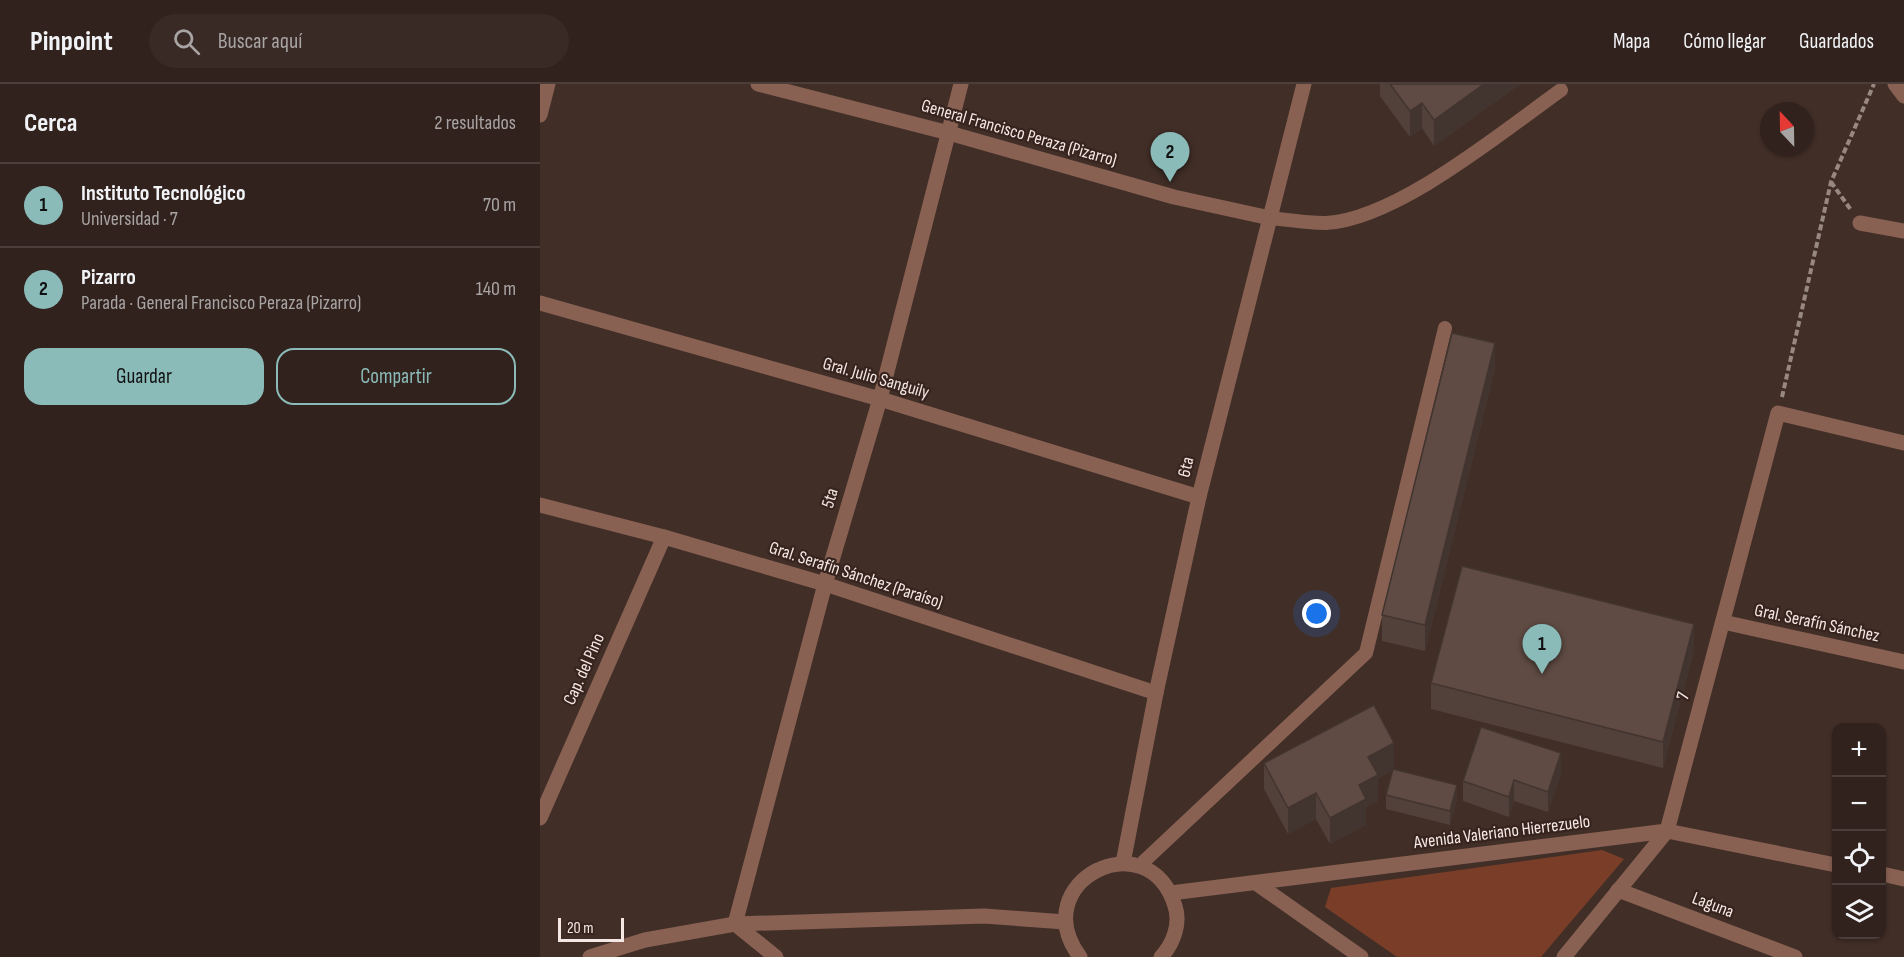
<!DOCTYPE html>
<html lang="es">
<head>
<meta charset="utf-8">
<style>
  body { margin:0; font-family:"Sofia Sans Condensed",sans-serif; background:#392a26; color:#f1f3f6 }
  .controls { position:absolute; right:18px; bottom:18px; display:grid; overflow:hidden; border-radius:12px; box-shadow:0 2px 4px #0004 }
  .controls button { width:54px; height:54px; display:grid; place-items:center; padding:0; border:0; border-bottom:2px solid #4c3f3b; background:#31221d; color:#f1f3f6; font:30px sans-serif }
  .compass { position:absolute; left:1220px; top:18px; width:54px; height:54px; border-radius:50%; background:#31221d; box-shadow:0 2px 4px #0004; rotate:338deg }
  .scale { position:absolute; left:18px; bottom:15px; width:66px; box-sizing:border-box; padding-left:6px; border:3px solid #f5e8e4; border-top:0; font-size:16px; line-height:21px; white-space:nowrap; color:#f5e8e4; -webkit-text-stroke:4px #37241e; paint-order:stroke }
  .you { position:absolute; left:777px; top:530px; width:21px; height:21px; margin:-15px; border:4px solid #fff; border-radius:50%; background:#1a73e8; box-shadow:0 0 0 9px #1a73e833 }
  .badge { display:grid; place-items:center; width:39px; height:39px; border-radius:50%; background:#8bbbb9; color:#111; font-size:20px; font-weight:700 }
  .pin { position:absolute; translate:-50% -50px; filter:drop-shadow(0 2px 3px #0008) }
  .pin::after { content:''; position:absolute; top:32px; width:21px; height:18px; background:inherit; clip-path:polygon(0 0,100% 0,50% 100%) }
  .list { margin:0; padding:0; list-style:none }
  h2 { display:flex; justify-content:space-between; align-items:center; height:78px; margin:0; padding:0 24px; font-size:26px }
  h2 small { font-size:20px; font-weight:400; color:#a8a4a4 }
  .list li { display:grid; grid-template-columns:39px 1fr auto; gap:18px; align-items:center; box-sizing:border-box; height:84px; padding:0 24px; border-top:2px solid #4c3f3b }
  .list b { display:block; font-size:22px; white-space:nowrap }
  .list p { margin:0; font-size:20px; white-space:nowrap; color:#a8a4a4 }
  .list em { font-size:20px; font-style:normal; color:#a8a4a4 }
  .actions { display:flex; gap:12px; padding:18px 24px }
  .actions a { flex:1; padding:14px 0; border:2px solid #8bbbb9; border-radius:18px; text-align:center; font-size:21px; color:#8bbbb9 }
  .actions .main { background:#8bbbb9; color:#111 }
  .icon { flex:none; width:33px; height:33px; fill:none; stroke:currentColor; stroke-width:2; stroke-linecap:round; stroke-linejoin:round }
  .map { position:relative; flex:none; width:1364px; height:873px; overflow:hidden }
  header { display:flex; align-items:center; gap:36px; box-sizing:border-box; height:84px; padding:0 30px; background:#31221d; border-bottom:2px solid #4c3f3b }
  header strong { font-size:28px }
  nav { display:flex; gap:33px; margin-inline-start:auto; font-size:21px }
  .search { width:420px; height:54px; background:#392a26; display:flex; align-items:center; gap:15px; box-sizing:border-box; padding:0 21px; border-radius:33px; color:#a8a4a4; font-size:22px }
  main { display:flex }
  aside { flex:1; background:#31221d }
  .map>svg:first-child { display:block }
  .green { fill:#7a3e28 }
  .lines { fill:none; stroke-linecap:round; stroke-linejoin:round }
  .path { stroke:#988882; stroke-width:4; stroke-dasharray:6 3; stroke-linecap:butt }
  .service { stroke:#886153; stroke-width:14 }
  .minor { stroke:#886153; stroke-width:15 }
  .tertiary { stroke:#886153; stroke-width:15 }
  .wall { fill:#52403a }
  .shaded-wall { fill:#42342f }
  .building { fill:#5f4b43; stroke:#42342f; stroke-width:1.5 }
  .labels { text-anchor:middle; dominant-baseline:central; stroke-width:4.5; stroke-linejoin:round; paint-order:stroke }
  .street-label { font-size:18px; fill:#f5e8e4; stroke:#37241e }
</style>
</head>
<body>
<header>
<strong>Pinpoint</strong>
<div class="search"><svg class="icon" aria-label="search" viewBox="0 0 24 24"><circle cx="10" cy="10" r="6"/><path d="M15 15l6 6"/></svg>Buscar aquí</div>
<nav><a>Mapa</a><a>Cómo llegar</a><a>Guardados</a></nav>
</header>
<main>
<aside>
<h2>Cerca<small>2 resultados</small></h2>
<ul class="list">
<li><span class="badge">1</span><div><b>Instituto Tecnológico</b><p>Universidad · 7</p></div><em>70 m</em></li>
<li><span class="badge">2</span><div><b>Pizarro</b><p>Parada · General Francisco Peraza (Pizarro)</p></div><em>140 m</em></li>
</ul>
<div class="actions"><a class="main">Guardar</a><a>Compartir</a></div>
</aside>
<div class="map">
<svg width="1364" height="873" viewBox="0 0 1364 873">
  <rect width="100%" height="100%" fill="#412e27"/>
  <path class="green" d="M1062 766 1084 775 1001 873H857L785 823 791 804Z"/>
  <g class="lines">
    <g class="path">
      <path d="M1291 98 1311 126"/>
      <path d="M1242 313 1291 98 1334 0"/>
    </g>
    <g class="service">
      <path d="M730 134C748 136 768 139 786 139 857 135 962 48 1021 6"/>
      <path d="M599 782 826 569 905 244"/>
    </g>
    <g class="minor">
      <path d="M1355 0 1364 12"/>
      <path d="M0 31 8 0"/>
      <path d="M1320 139 1364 147"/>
      <path d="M0 219 340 315 659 413"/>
      <path d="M0 421 124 453 285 500 616 609"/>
      <path d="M1183 538 1364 578"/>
      <path d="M0 734 124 453"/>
      <path d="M1342 790 1364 795"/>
      <path d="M716 799 821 873"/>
      <path d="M1078 806 1255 873"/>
      <path d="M631 809 1127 747 1296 781"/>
      <path d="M236 873 195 840 285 500 340 315 421 0"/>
      <path d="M1024 873 1127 747 1238 329 1364 359"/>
    </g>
    <g class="tertiary">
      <path d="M218 0 409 49 634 113 730 134"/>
      <path d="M583 779 616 609 659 413 764 0"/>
      <path d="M50 873 105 856 195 840 444 832 525 838"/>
      <path d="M540 873C484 798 608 735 635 822 641 840 633 860 621 873"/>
    </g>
  </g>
  <g class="wall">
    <path d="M840 0H980L894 62 882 44 870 53 840 12Z"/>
    <path d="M955 285 885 567 842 557V531Z"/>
    <path d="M1154 566 1123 684 891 625V599Z"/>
    <path d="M724 679 854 685 917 715 910 741 846 725V711L853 686 838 694V717L826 723V741L790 760 776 735 748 750 724 705Z"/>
    <path d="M1021 690 1008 728 974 717 969 733 923 717V697Z"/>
  </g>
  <g class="shaded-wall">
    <path d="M944 0H980L894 62V36Z"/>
    <path d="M882 19V44L870 53V27Z"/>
    <path d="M955 259V285L885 567V541Z"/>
    <path d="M1154 540V566L1123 684V658Z"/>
    <path d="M854 659V685L838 694V717L826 723V741L790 760V734L828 673Z"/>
    <path d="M1021 669V690L1008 728V708Z"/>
    <path d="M974 696V717L969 733V713Z"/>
    <path d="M917 701V715L910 741V727Z"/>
    <path d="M776 709V735L748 750V724Z"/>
  </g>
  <g class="building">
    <path d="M850 0H944L894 36 882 19 870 27Z"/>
    <path d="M912 249 955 259 885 541 842 531Z"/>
    <path d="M922 482 1154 540 1123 658 891 599Z"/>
    <path d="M834 621 854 659 828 673 838 691 819 701 826 715 790 734 776 709 748 724 724 679Z"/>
    <path d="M941 643 1021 669 1008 708 974 696 969 713 923 697Z"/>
    <path d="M853 685 917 701 910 727 846 711Z"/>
  </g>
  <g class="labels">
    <g class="street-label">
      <text transform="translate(479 49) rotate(16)">General Francisco Peraza (Pizarro)</text>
      <text transform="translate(336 294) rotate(16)">Gral. Julio Sanguily</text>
      <text transform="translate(646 383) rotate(-76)">6ta</text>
      <text transform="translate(290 414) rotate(-73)">5ta</text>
      <text transform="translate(316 491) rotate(18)">Gral. Serafín Sánchez (Paraíso)</text>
      <text transform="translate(1277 539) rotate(12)">Gral. Serafín Sánchez</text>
      <text transform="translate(44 585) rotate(-66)">Cap. del Pino</text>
      <text transform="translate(1143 612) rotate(-75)">7</text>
      <text transform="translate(962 748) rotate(-7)">Avenida Valeriano Hierrezuelo</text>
      <text transform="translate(1173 821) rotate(21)">Laguna</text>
    </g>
  </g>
</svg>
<div class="controls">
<button>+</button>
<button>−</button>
<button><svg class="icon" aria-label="locate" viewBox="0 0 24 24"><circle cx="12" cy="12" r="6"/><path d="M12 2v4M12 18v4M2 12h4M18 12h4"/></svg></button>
<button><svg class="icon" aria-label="layers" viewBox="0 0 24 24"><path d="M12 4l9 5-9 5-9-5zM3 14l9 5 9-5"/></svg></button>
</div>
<svg class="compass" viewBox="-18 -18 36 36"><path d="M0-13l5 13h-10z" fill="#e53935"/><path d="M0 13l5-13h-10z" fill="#a8a4a4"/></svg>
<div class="scale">20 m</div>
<div class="you"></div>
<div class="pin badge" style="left:1002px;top:590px">1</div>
<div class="pin badge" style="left:630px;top:98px">2</div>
</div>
</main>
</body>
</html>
